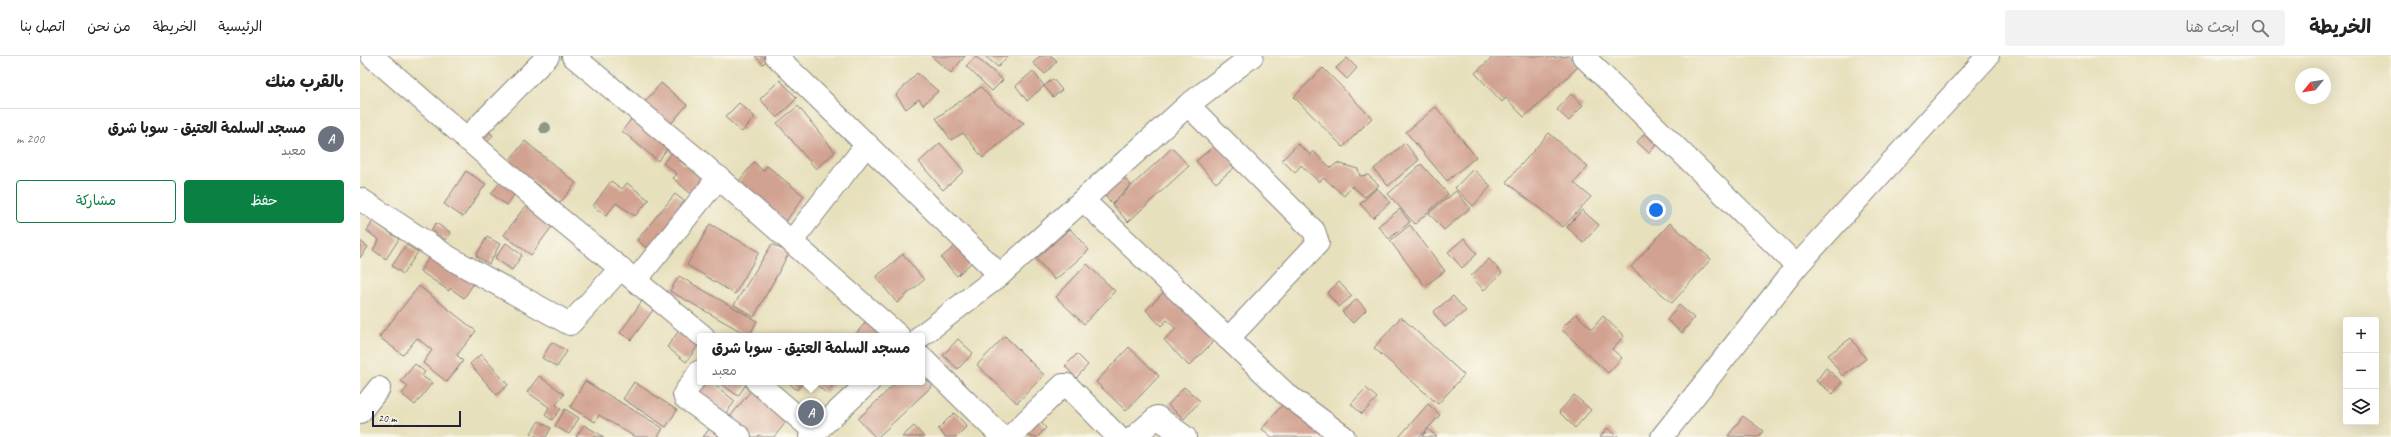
<!DOCTYPE html>
<html lang="ar">
<head>
<meta charset="utf-8">
<style>
  body { margin:0; font-family:Caveat,"Playpen Sans Arabic",sans-serif; background:#f2f2f2; color:#222; direction:rtl }
  .controls { position:absolute; right:12px; bottom:12px; display:grid; overflow:hidden; border-radius:4px; box-shadow:0 4px 16px #0002 }
  .controls button { width:36px; height:36px; display:grid; place-items:center; padding:0; border:0; border-bottom:1px solid #e0e0e0; background:#fff; color:#222; font:20px sans-serif }
  .compass { position:absolute; left:1935px; top:12px; width:36px; height:36px; border-radius:50%; background:#fff; box-shadow:0 4px 16px #0002; rotate:240deg }
  .scale { position:absolute; left:12px; bottom:10px; width:89px; box-sizing:border-box; padding-left:4px; border:2px solid #22223b; border-top:0; font-size:11px; line-height:14px; white-space:nowrap; color:#22223b; -webkit-text-stroke:3px #fbf7ec; paint-order:stroke }
  .you { position:absolute; left:1296px; top:154px; width:14px; height:14px; margin:-10px; border:3px solid #fff; border-radius:50%; background:#1a73e8; box-shadow:0 0 0 6px #1a73e833 }
  .badge { display:grid; place-items:center; width:26px; height:26px; border-radius:50%; background:#0b8043; color:#fff; font-size:13px; font-weight:700 }
  .pin { position:absolute; translate:-50% -50%; border:2px solid #fff; box-shadow:0 1px 4px #0006 }
  .popup { position:absolute; left:337px; top:277px; width:228px; height:52px; box-sizing:border-box; display:grid; place-content:center; border-radius:4px; background:#fff; filter:drop-shadow(0 1px 3px #0005); font-size:13px; white-space:nowrap; color:#767676 }
  .popup b { font-size:15px; color:#222 }
  .popup::after { content:''; position:absolute; left:50%; top:100%; margin-left:-8px; border:8px solid transparent; border-top-color:#fff }
  .list { margin:0; padding:0; list-style:none }
  h2 { display:flex; justify-content:space-between; align-items:center; height:52px; margin:0; padding:0 16px; font-size:17px }
  h2 small { font-size:13px; font-weight:400; color:#767676 }
  .list li { display:grid; grid-template-columns:26px 1fr auto; gap:12px; align-items:center; box-sizing:border-box; height:60px; padding:0 16px; border-top:1px solid #e0e0e0 }
  .list b { display:block; font-size:15px; white-space:nowrap }
  .list p { margin:0; font-size:13px; white-space:nowrap; color:#767676 }
  .list em { font-size:13px; font-style:normal; color:#767676 }
  .actions { display:flex; gap:8px; padding:12px 16px }
  .actions a { flex:1; padding:9px 0; border:1px solid #0b8043; border-radius:4px; text-align:center; font-size:14px; color:#0b8043 }
  .actions .main { background:#0b8043; color:#fff }
  .icon { flex:none; width:22px; height:22px; fill:none; stroke:currentColor; stroke-width:2; stroke-linecap:round; stroke-linejoin:round }
  .map { position:relative; flex:none; width:2031px; height:381px; overflow:hidden; direction:ltr }
  header { display:flex; align-items:center; gap:24px; box-sizing:border-box; height:56px; padding:0 20px; background:#fff; border-bottom:1px solid #e0e0e0 }
  header strong { font-size:19px }
  nav { display:flex; gap:22px; margin-inline-start:auto; font-size:14px }
  .search { width:280px; height:36px; background:#f2f2f2; display:flex; align-items:center; gap:10px; box-sizing:border-box; padding:0 14px; border-radius:4px; color:#767676; font-size:15px }
  main { display:flex }
  aside { flex:1; background:#fff }
  .map>svg:first-child { display:block }
  .building { fill:#d2a291 }
  .lines { fill:none; stroke-linecap:round; stroke-linejoin:round }
  .minor-casing { stroke:#84817c; stroke-width:24 }
  .minor { stroke:#fff; stroke-width:22 }
  .tree { fill:#8f9683 }
</style>
</head>
<body>
<header>
<strong>الخريطة</strong>
<div class="search"><svg class="icon" aria-label="search" viewBox="0 0 24 24"><circle cx="10" cy="10" r="6"/><path d="M15 15l6 6"/></svg>ابحث هنا</div>
<nav><a>الرئيسية</a><a>الخريطة</a><a>من نحن</a><a>اتصل بنا</a></nav>
</header>
<main>
<div class="map">
<svg width="2031" height="381" viewBox="0 0 2031 381">
  <rect width="100%" height="100%" fill="#fbf7ec"/>
  <filter id="ink" filterUnits="userSpaceOnUse"><feTurbulence type="fractalNoise" baseFrequency=".025" numOctaves="2"/><feDisplacementMap in="SourceGraphic" scale="8" xChannelSelector="R" yChannelSelector="G"/><feConvolveMatrix kernelMatrix="1 2 1 2 8 2 1 2 1" color-interpolation-filters="sRGB"/></filter>
  <filter id="wash" filterUnits="userSpaceOnUse"><feTurbulence type="fractalNoise" baseFrequency=".012" numOctaves="4" result="noise"/><feDisplacementMap in="SourceGraphic" scale="16" xChannelSelector="R" yChannelSelector="G"/><feGaussianBlur stdDeviation="0.9" result="paint"/><feColorMatrix in="noise" values="0 0 0 0 0 0 0 0 0 0 0 0 0 0 0 0 0 1.4 0 .05"/><feComposite in="paint" operator="in"/></filter>
  <g filter="url(#wash)">
    <rect width="100%" height="100%" fill="#e7e0bc"/>
    <g id="blocks">
      <g class="building">
        <path d="M395 0H412L403 8Z"/>
        <path d="M571 0H605L591 17Z"/>
        <path d="M625 0H648L638 11Z"/>
        <path d="M680 0H692L697 5 685 18 673 7Z"/>
        <path d="M1134 0H1186L1188 2 1209 0 1218 11 1164 61 1146 42 1142 46 1115 17Z"/>
        <path d="M616 1 643 24 632 35 606 10Z"/>
        <path d="M987 2 997 12 987 23 976 12Z"/>
        <path d="M963 12 1012 62 983 91 934 41Z"/>
        <path d="M673 15 684 30 667 45 656 30Z"/>
        <path d="M557 17 578 35 563 49 559 43 546 53 536 39Z"/>
        <path d="M693 23 702 34 693 41 684 30Z"/>
        <path d="M420 24 437 42 417 62 400 43Z"/>
        <path d="M301 27 327 49 309 70 284 47Z"/>
        <path d="M621 31 637 49 664 67 623 102 603 77 591 84 576 62Z"/>
        <path d="M1211 38 1223 49 1209 65 1197 54Z"/>
        <path d="M379 47 395 61 382 76 365 61Z"/>
        <path d="M438 50 475 96 456 113 417 67Z"/>
        <path d="M1076 51 1116 101 1087 125 1046 76Z"/>
        <path d="M276 57 325 97 319 104 325 109 328 105 347 120 331 138 313 122 317 118 303 107 312 97 307 93 298 105 262 75Z"/>
        <path d="M126 74 133 79 126 88 119 83Z"/>
        <path d="M1189 77 1228 111 1214 127 1231 141 1203 171 1146 126Z"/>
        <path d="M1285 77 1296 89 1289 97 1277 86Z"/>
        <path d="M165 85 216 127 200 147 149 105Z"/>
        <path d="M580 87 604 115 583 134 559 106Z"/>
        <path d="M1045 87 1059 104 1028 130 1014 113Z"/>
        <path d="M856 88 876 110 856 127 836 105Z"/>
        <path d="M938 88 951 99 953 95 971 112 977 107 998 113 1000 120 1008 119 1019 129 1005 141 992 130 984 140 964 122 959 126 941 109 935 117 922 104Z"/>
        <path d="M812 92 829 110 768 166 752 148Z"/>
        <path d="M394 106 403 115 407 110 444 140 423 170 376 129Z"/>
        <path d="M1061 108 1088 138 1055 168 1028 138Z"/>
        <path d="M1113 113 1131 130 1113 150 1095 132Z"/>
        <path d="M106 115 126 128 103 161 84 148Z"/>
        <path d="M762 120 771 129 752 147 743 138Z"/>
        <path d="M141 125 156 136 147 149 131 138Z"/>
        <path d="M251 125 262 133 267 127 289 144 275 160 256 147 246 160 233 150Z"/>
        <path d="M1017 132 1030 146 1013 162 1000 148Z"/>
        <path d="M1096 135 1110 152 1084 174 1069 157Z"/>
        <path d="M315 138 329 149 290 195 277 184Z"/>
        <path d="M166 149 193 169 171 199 144 179Z"/>
        <path d="M1040 153 1050 166 1029 183 1018 170Z"/>
        <path d="M1222 154 1239 169 1223 187 1207 171Z"/>
        <path d="M13 165 39 183 26 203 13 194 19 184 7 175Z"/>
        <path d="M76 167 91 177 86 184 71 174Z"/>
        <path d="M1310 167 1351 203 1312 247 1271 211Z"/>
        <path d="M350 168 399 196 375 238 327 209Z"/>
        <path d="M1050 169 1085 215 1065 230 1030 185Z"/>
        <path d="M710 173 729 194 695 224 676 203Z"/>
        <path d="M127 181 140 188 129 208 116 200Z"/>
        <path d="M1104 182 1117 198 1102 212 1088 196Z"/>
        <path d="M0 185 8 191 0 202Z"/>
        <path d="M146 187 162 199 152 214 135 202Z"/>
        <path d="M412 188 429 197 394 261 374 249Z"/>
        <path d="M597 188 613 205 597 220 581 202Z"/>
        <path d="M46 189 58 196 43 218 32 210Z"/>
        <path d="M74 195 116 224 104 242 90 232 89 235 60 215Z"/>
        <path d="M543 198 564 224 537 247 516 221Z"/>
        <path d="M1129 203 1142 217 1124 234 1111 220Z"/>
        <path d="M727 208 755 235 724 268 696 241Z"/>
        <path d="M319 220 397 265 389 280 310 235Z"/>
        <path d="M979 226 992 240 979 251 967 237Z"/>
        <path d="M59 230 116 275 97 299 103 305 87 326 63 307 72 294 57 282 43 299 19 281Z"/>
        <path d="M804 236 820 252 824 248 857 282 829 310 804 284 816 273 807 264 801 270 786 254Z"/>
        <path d="M1093 240 1106 255 1085 271 1073 256Z"/>
        <path d="M997 243 1006 254 993 267 982 256Z"/>
        <path d="M282 245 293 254 271 284 260 277Z"/>
        <path d="M1319 249 1334 262 1322 277 1307 264Z"/>
        <path d="M1216 258 1232 273 1243 260 1264 280 1252 293 1262 302 1248 317 1201 273Z"/>
        <path d="M510 261 525 275 521 280H494Z"/>
        <path d="M1041 261 1104 319 1078 348 1014 292Z"/>
        <path d="M319 275 338 290 326 306 307 291Z"/>
        <path d="M645 280 684 319 657 347 617 309Z"/>
        <path d="M1491 282 1506 303 1482 320 1468 299Z"/>
        <path d="M598 283 613 297 598 313 583 299Z"/>
        <path d="M192 286 207 295 197 311 182 302Z"/>
        <path d="M769 291 799 320 766 355 736 326Z"/>
        <path d="M121 298 148 329 137 339 110 308Z"/>
        <path d="M717 298 728 309 716 322 705 310Z"/>
        <path d="M55 308 65 316 62 320 72 327 55 349 42 338 48 330 41 325Z"/>
        <path d="M1466 312 1482 326 1473 338 1456 325Z"/>
        <path d="M562 319 572 330 518 381H515L498 363 537 326H562Z"/>
        <path d="M179 320 204 338 196 349 201 353 192 364 185 359 189 351 167 336Z"/>
        <path d="M225 325 303 372 298 381H275L239 359 235 366 210 351Z"/>
        <path d="M274 326 317 354 306 371 263 343Z"/>
        <path d="M346 326H351L375 345 364 360 337 338Z"/>
        <path d="M359 326H388L378 340Z"/>
        <path d="M428 326H444L437 334Z"/>
        <path d="M454 326H476L466 337Z"/>
        <path d="M824 331 840 345 824 363 808 349Z"/>
        <path d="M393 332 430 361 414 381H402L399 379 398 381H385L366 366Z"/>
        <path d="M1006 332 1017 342 1002 358 991 348Z"/>
        <path d="M1214 339 1231 354 1215 372 1199 356Z"/>
        <path d="M928 342 975 381H912L902 373Z"/>
        <path d="M1068 348 1080 359 1060 381H1039Z"/>
        <path d="M205 353 219 362 209 378 195 370Z"/>
        <path d="M594 357 607 370 596 381H585L578 373Z"/>
        <path d="M1383 360 1403 375 1398 381 1368 380Z"/>
        <path d="M676 361 686 372 677 381H670L663 373Z"/>
        <path d="M179 365 191 372 186 381H178L171 377Z"/>
        <path d="M224 369 244 381H216Z"/>
        <path d="M554 370 564 381H542Z"/>
        <path d="M350 372 361 381H343Z"/>
        <path d="M1247 372 1259 381H1240Z"/>
        <path d="M1068 373 1077 381H1062Z"/>
      </g>
    </g>
  </g>
  <g filter="url(#ink)">
    <use href="#blocks" fill-opacity="0" stroke="#84817c" stroke-width="1"/>
    <g class="lines">
      <g class="minor-casing">
        <g id="minor">
          <path d="M12 0 183 149 343 280"/>
          <path d="M213 0 338 104 539 280"/>
          <path d="M416 0 640 219"/>
          <path d="M1223 0 1437 210"/>
          <path d="M828 49 954 175 958 187 868 283"/>
          <path d="M106 83 188 0"/>
          <path d="M0 143 90 202 210 268 261 212"/>
          <path d="M723 144 926 338 984 381"/>
          <path d="M432 185 507 88"/>
          <path d="M276 224 359 121"/>
          <path d="M561 280 640 219 828 49 892 0"/>
          <path d="M562 302 642 381"/>
          <path d="M340 315 324 338 325 342 380 381"/>
          <path d="M397 326 455 376"/>
          <path d="M0 356 19 332"/>
          <path d="M450 381 509 326"/>
          <path d="M650 381 703 329H707L758 381"/>
          <path d="M774 381 797 361 825 381"/>
          <path d="M1302 381 1437 210 1628 0"/>
        </g>
      </g>
      <use href="#minor" class="minor"/>
    </g>
    <circle class="tree" cx="185" cy="72" r="6"/>
  </g>
</svg>
<div class="controls">
<button>+</button>
<button>−</button>
<button><svg class="icon" aria-label="layers" viewBox="0 0 24 24"><path d="M12 4l9 5-9 5-9-5zM3 14l9 5 9-5"/></svg></button>
</div>
<svg class="compass" viewBox="-18 -18 36 36"><path d="M0-13l5 13h-10z" fill="#e53935"/><path d="M0 13l5-13h-10z" fill="#767676"/></svg>
<div class="scale">20 m</div>
<div class="you"></div>
<div class="pin badge" style="left:451px;top:357px;background:#6b7280">A</div>
<div class="popup"><b>مسجد السلمة العتيق - سوبا شرق</b>معبد</div>
</div>
<aside>
<h2>بالقرب منك<small></small></h2>
<ul class="list">
<li><span class="badge" style="background:#6b7280">A</span><div><b>مسجد السلمة العتيق - سوبا شرق</b><p>معبد</p></div><em>200 m</em></li>
</ul>
<div class="actions"><a class="main">حفظ</a><a>مشاركة</a></div>
</aside>
</main>
</body>
</html>
